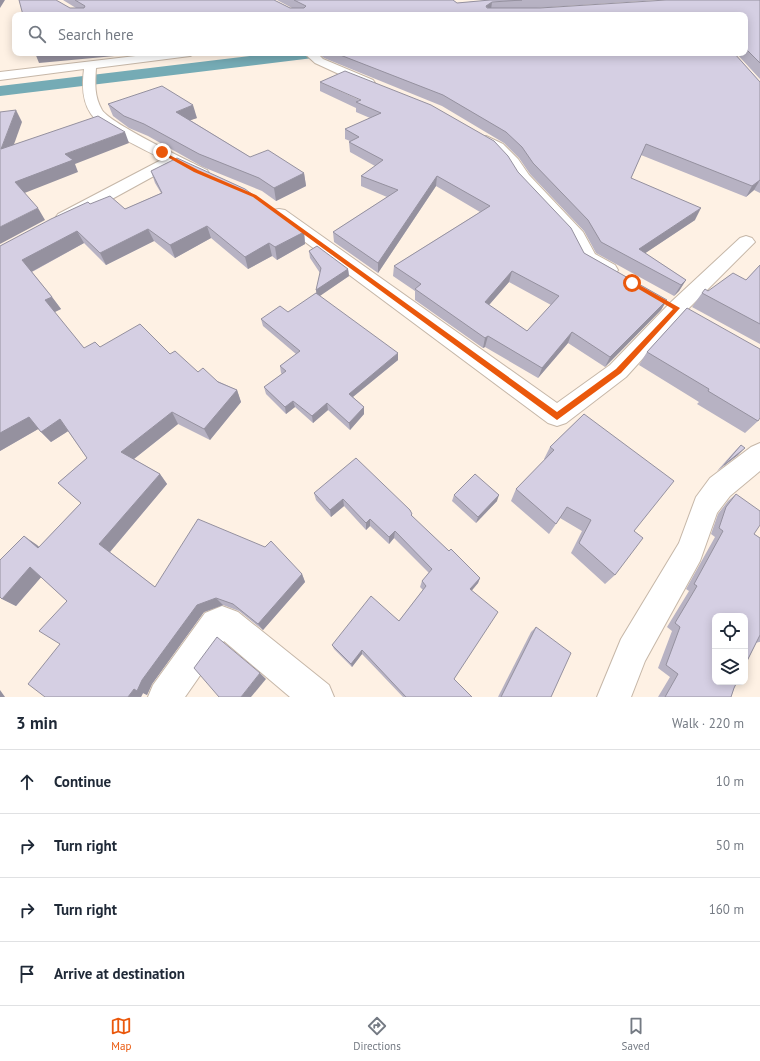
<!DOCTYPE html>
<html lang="en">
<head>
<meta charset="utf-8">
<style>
  body { margin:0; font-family:"PT Sans",sans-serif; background:#f6f6f7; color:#1f2937 }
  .controls { position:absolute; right:12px; bottom:12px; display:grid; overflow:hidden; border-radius:8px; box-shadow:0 2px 10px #0003 }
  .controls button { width:36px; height:36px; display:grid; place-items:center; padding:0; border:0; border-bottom:1px solid #e0e1e3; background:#fff; color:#1f2937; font:20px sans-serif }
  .stop { position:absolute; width:12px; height:12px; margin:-9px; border:3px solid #ea580c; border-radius:50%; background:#fff }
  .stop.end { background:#ea580c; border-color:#fff; box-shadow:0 1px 4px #0008 }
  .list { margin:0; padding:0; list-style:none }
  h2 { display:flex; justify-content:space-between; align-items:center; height:52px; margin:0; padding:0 16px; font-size:17px }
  h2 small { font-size:13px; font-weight:400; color:#747a83 }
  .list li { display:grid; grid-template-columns:26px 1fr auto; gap:12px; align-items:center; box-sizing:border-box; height:64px; padding:0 16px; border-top:1px solid #e0e1e3 }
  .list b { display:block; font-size:15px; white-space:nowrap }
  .list em { font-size:13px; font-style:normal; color:#747a83 }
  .icon { flex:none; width:22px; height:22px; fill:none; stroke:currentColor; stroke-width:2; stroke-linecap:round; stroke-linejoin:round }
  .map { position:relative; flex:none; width:760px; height:697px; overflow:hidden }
  .search { position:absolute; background:#fff; box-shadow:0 2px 10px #0003; left:12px; right:12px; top:12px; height:44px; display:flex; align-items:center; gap:10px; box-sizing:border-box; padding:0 14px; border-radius:8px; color:#747a83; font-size:15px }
  .sheet { height:308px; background:#fff }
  nav { display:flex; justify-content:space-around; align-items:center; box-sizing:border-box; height:56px; border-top:1px solid #e0e1e3; background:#fff; font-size:11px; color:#747a83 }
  nav a { display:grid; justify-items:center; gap:2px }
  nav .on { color:#ea580c }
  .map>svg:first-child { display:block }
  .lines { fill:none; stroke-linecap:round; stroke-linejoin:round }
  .canal { fill:#75abb5; fill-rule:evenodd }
  .street-casing { stroke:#c6b7a8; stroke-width:2 }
  .street { fill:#fff; fill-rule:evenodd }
  .wall { fill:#b7b2c3; fill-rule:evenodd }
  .shaded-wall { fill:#95919f }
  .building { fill:#d5cfe3; stroke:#95919f; fill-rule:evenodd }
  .route { fill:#ea580c }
</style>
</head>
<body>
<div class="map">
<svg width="760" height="697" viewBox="0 0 760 697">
  <rect width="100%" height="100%" fill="#fef1e4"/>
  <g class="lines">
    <path class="canal" d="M274 53H321L318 56 313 58 0 96V86Z"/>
    <g class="street-casing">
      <g id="street">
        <path d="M161 53H196L190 56 96 68C95 83 94 96 102 110 111 124 187 160 207 170L209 173 207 176H195L174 165 70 222 64 223 58 222 55 218 58 214 163 159C145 150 102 130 91 114 82 101 82 85 84 69L0 80V72Z"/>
        <path d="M304 53H317L323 59 373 80 375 83 369 87 365 86 315 63Z"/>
        <path d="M486 136 503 144 518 159 529 175 583 232 595 254 615 265 618 270 615 275 608 276 601 275 581 262 569 238 517 181 507 165 493 150 479 140 481 137Z"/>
        <path d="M279 209 285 210 557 403 610 365 670 303 740 238 746 236 752 238 755 242 684 313 626 377 566 423 557 426 548 423 273 218 270 214 273 210Z"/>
        <path d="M760 443V471L730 496 717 513 700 561 645 661 631 697H597L621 639 679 543 696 497 710 478 751 447Z"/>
        <path d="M222 606 238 612 329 685 334 697H290L224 641 185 697H148L153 685 205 613Z"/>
      </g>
    </g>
    <use href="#street" class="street"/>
  </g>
  <g class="wall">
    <path d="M63 0H274L290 8H292L277 0H453L457 3 490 0H659L536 8 760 0V79L736 53H745V15H23L70 8H76Z"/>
    <path d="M318 53H734L760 82V193L754 190 746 197 641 155 631 178 695 220 645 253 686 280 679 291 674 296 596 253 584 231 530 174 519 158 504 143 442 106 324 58Z"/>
    <path d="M320 82 518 172 584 253 667 300 661 310 605 367 568 343 538 378 485 347 483 348 415 300V291L393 276 394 266 480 212 436 186 378 273 334 242 333 232 387 197 361 186V176L375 166 350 152 349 142 350 141 345 139V129L370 118 356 112V108L320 91ZM509 282 551 305 527 331 489 305Z"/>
    <path d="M108 104 197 118 190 120 250 157 304 173 306 186 276 201 262 191 203 167 148 136 129 128 113 116Z"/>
    <path d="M151 171 304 232 305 244 277 260 272 256 248 269 211 238 175 258 154 241 106 265 84 243 32 272 52 297 61 309 54 312 84 348 100 347 170 354 198 372 237 390 241 402 210 440 178 424 134 459 160 474 167 484 110 552 155 587 302 574 305 582 263 630 239 611 223 605 204 612 152 684 147 695 143 693 141 697H45L60 644 67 601 41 577 16 606 2 599 24 536 39 547 81 503 58 483 87 458 68 431 51 442 38 429 0 451V246L90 204 125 209 161 193 155 183Z"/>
    <path d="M309 251 348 269 349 276 319 296 398 360 353 397 364 407V414L350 430 328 410 313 423 295 407 286 414 266 394 264 387 282 374 281 373 280 366 296 354 263 326 261 319 288 312 316 294 320 273 310 258Z"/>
    <path d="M760 265V344L692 307 702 293 746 280Z"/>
    <path d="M687 308 758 421 745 433 697 404 699 402 639 365 647 352Z"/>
    <path d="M584 414 634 531 615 575 605 584 571 553 582 531 560 518 549 534 511 501 516 489 545 460 544 459 550 447Z"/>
    <path d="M741 445 738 455 717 471 734 452Z"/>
    <path d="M314 493 412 514V517L449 551 480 578 478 583 472 590 454 679 472 697H403L362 654 352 667 334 649 332 645 399 621 423 590 420 587 422 581 429 573 394 538 389 544 370 526 366 530 344 506 331 517 316 500Z"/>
    <path d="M736 494 754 534 760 538V642H759L756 643 734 688 731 697H658L670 677 658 668 672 631 667 627 689 591 686 589 715 537 711 534 718 514 728 501Z"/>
    <path d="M454 495 497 501 476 523 452 501Z"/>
    <path d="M536 627 551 697H498L531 632Z"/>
  </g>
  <g class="shaded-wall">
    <path d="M0 0H5L0 8Z"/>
    <path d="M492 2 491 10 486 6Z"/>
    <path d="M35 53H147L39 63Z"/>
    <path d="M193 105 197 118 180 124 176 112Z"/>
    <path d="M16 110 22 122 8 161 1 149Z"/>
    <path d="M125 132 129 143 75 164 78 172 22 194 15 182 65 154Z"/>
    <path d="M304 173 306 186 276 201 274 188Z"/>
    <path d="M437 176 436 186 378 273V263Z"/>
    <path d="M760 180 754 190 746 197 752 186Z"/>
    <path d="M38 208 45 220 0 244V227Z"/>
    <path d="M701 208 695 220 635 260 639 249Z"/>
    <path d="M207 226 211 238 175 258 170 245Z"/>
    <path d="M148 229 154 241 106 265 100 253Z"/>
    <path d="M77 231 84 243 31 272 22 260Z"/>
    <path d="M304 232 305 244 277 260 275 247Z"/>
    <path d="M269 243 272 256 248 269 245 257Z"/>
    <path d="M348 269 349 276 317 298 316 290Z"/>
    <path d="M512 271 509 282 482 313 485 302Z"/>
    <path d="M686 280 679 291 674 296 681 285Z"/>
    <path d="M52 297 61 309 53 313 45 300Z"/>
    <path d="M667 300 661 310 605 367 610 357Z"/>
    <path d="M572 332 568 343 538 378 542 368Z"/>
    <path d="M488 336 485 347 483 348 485 338Z"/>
    <path d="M398 353V360L349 400V394Z"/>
    <path d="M237 390 241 402 210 440 204 429Z"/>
    <path d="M293 401 295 407 286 414 285 407Z"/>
    <path d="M327 403 328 410 313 423 312 416Z"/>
    <path d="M364 407V414L350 430 349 423Z"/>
    <path d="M172 412 178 424 130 462 121 452Z"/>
    <path d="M29 417 40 428 0 451V433Z"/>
    <path d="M60 419 70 430 51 442 41 432Z"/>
    <path d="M745 448 738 455 717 471 724 465Z"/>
    <path d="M160 474 167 484 109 553 99 544Z"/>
    <path d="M499 495 497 501 476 523 478 517Z"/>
    <path d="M343 499 344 506 331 517 330 510Z"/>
    <path d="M370 519V526L366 530V523Z"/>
    <path d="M395 531 394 538 389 544V537Z"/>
    <path d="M24 536 37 545 50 557 38 548Z"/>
    <path d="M30 567 43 575 16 606 2 599Z"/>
    <path d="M302 574 305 582 263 630 258 624Z"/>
    <path d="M480 578 478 583 468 595 470 589Z"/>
    <path d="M216 598 223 605 204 612 152 684 147 695 143 693 141 697H128L134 689 142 680 197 605Z"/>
    <path d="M362 650V654L352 667 351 664Z"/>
    <path d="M260 673 266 679 251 697H241Z"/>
    <path d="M0 690 5 697H0Z"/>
  </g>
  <g class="building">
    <path d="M19 0H56L70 8H84L85 6 75 0H274L290 8H304L306 6 294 0H453L457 3 490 0H522L492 2 486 6 487 8H540L666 0H760V63L745 48V15H23Z"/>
    <path d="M335 53H734L760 82V180L752 186 646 144 631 178 701 208 639 249 686 280 681 285 601 242 588 220 533 163 522 147 506 132 443 95Z"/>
    <path d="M345 71 431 105 494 141 508 156 518 172 571 228 584 253 667 300 610 357 572 332 542 368 488 336 485 338 415 289 421 284 394 266 490 206 437 176 378 263 333 232 398 190 361 176 383 160 349 142 359 137 345 129 381 113 356 102 361 100 320 82ZM512 271 559 296 527 331 485 302Z"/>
    <path d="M162 86 193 105 176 112 250 157 268 150 304 173 274 188 259 178 199 154 144 124 124 116 108 104Z"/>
    <path d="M16 110 1 149 98 116 125 132 65 154 73 160 15 182 38 208 0 227V112Z"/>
    <path d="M177 158 245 189 304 232 275 247 269 243 245 257 207 226 170 245 148 229 100 253 77 231 22 260 52 297 45 300 84 348 95 342 100 347 140 324 170 354 175 351 198 372 203 368 218 382 237 390 204 429 172 412 121 452 160 474 99 544 155 587 198 519 265 547 271 541 302 574 258 624 233 604 216 598 197 605 142 680 137 691 134 689 128 697H45L28 684 60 644 39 631 67 601 30 567 2 599 0 597V560L24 536 38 548 81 503 58 483 87 458 60 419 41 432 29 417 0 433V246L51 219 88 202 90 204 110 196 125 209 162 193 151 171Z"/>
    <path d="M317 246 348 269 316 290 321 268 309 251Z"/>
    <path d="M760 265V324L702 293 705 289 708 291 733 273 746 280Z"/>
    <path d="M316 293 398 353 349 394 364 407 349 423 327 403 312 416 293 401 285 407 264 387 286 371 280 366 300 351 261 319 280 306 288 312Z"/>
    <path d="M687 308 760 349V418L758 421 708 391 709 389 647 352Z"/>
    <path d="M584 414 674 481 634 531 643 538 615 575 579 543 591 520 567 507 556 524 516 489 554 450 550 447Z"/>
    <path d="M741 445 745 448 724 465Z"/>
    <path d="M356 458 410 510 412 514 411 515 449 551 451 549 480 578 470 589 498 612 454 679 472 697H406L362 650 351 664 332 645 371 596 399 621 426 586 422 581 432 569 395 531 389 537 370 519 366 523 343 499 330 510 314 493Z"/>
    <path d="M475 474 499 495 478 517 454 495Z"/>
    <path d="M736 494 760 511V525L754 534 760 538V635L745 665V616H715V682H737L734 688 731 697H665L678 674 666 665 680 627 675 623 697 586 694 584 723 531 719 528 726 507Z"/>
    <path d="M536 627 571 653 551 697H501Z"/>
    <path d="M217 637 260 673 241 697H219L194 668Z"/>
  </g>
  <path class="route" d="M162 151 198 170 256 195 557 412 616 369 673 309 630 284V282H634L680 308 621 373 557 420 253 197 194 172 160 153Z"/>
</svg>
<div class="controls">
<button><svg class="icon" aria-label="locate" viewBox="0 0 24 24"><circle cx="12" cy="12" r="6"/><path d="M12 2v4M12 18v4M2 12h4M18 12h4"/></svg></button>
<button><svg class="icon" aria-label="layers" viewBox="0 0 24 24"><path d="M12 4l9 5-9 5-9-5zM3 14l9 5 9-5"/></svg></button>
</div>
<div class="stop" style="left:632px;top:283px"></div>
<div class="stop end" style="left:162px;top:152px"></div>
<div class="search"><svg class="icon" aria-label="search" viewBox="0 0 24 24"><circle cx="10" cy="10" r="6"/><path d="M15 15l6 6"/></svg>Search here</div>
</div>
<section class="sheet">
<h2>3 min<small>Walk · 220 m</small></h2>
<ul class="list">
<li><svg class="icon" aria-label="ahead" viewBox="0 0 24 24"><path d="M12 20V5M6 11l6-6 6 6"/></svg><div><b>Continue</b></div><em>10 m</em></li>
<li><svg class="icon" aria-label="right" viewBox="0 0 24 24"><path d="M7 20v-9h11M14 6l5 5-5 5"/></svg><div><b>Turn right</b></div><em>50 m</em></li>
<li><svg class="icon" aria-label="right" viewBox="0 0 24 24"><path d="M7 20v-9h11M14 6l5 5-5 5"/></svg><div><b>Turn right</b></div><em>160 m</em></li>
<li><svg class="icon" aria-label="arrive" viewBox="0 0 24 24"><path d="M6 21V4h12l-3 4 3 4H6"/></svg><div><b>Arrive at destination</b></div></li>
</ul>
</section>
<nav>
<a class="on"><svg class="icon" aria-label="map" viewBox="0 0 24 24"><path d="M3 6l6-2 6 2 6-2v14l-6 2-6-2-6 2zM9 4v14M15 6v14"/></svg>Map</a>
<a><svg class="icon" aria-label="directions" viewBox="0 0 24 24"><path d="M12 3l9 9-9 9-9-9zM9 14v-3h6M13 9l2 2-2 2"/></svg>Directions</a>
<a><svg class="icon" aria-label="saved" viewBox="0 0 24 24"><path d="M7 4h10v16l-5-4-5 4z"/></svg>Saved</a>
</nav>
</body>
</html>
